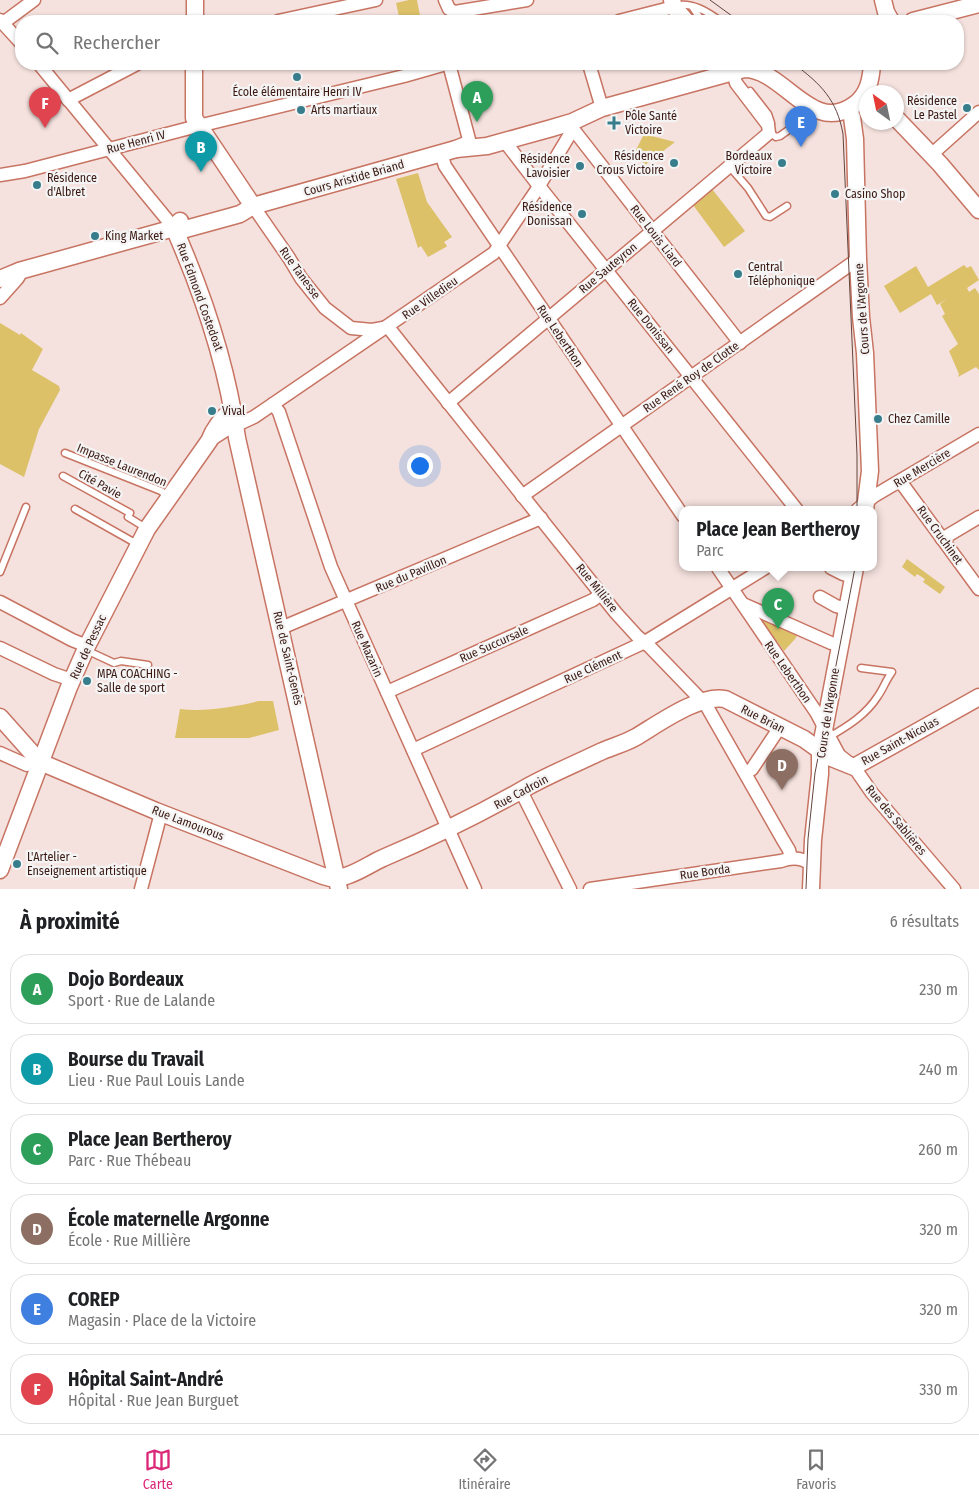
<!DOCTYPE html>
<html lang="fr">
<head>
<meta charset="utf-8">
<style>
  body { margin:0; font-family:"Fira Sans Condensed",sans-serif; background:#f2f2f2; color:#202124 }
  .compass { position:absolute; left:859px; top:85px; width:45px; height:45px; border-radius:50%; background:#fff; box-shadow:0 1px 4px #0004; rotate:327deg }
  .you { position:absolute; left:419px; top:465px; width:18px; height:18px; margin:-12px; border:4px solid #fff; border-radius:50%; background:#1a73e8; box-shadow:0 0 0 8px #1a73e833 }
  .badge { display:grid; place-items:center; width:32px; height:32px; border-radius:50%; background:#db2777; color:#fff; font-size:16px; font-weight:700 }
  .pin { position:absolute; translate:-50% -41px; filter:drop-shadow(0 1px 2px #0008) }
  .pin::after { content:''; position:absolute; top:26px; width:18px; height:15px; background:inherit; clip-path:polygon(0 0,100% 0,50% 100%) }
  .popup { position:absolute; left:679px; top:506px; width:198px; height:65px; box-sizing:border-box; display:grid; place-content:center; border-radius:10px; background:#fff; filter:drop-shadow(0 1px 4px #0005); font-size:16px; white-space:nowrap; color:#757577 }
  .popup b { font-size:19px; color:#202124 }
  .popup::after { content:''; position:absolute; left:50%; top:100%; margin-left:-10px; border:10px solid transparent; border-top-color:#fff }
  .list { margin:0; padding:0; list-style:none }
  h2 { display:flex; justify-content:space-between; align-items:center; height:65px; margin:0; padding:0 20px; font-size:21px }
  h2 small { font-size:16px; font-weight:400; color:#757577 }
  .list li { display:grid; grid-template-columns:32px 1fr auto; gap:15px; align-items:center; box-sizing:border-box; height:70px; margin:0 10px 10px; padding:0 10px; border:1px solid #e0e0e0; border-radius:20px }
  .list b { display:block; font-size:19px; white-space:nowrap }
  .list p { margin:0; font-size:16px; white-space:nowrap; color:#757577 }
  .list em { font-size:16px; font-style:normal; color:#757577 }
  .icon { flex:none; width:28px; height:28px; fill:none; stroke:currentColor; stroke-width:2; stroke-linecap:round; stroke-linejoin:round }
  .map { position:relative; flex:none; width:979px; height:889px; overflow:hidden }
  .search { position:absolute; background:#fff; box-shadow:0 1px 4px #0004; left:15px; right:15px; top:15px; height:55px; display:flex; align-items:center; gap:12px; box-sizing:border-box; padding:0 18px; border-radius:20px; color:#757577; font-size:19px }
  .sheet { height:545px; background:#fff }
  nav { display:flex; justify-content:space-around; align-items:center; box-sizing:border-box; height:70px; border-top:1px solid #e0e0e0; background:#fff; font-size:14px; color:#757577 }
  nav a { display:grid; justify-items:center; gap:2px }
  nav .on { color:#db2777 }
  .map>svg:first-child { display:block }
  .green { fill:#dcc169 }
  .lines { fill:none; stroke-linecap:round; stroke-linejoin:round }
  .lane-casing { stroke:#c87463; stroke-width:9 }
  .street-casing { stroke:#c87463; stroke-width:15 }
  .secondary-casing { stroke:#c87463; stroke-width:19 }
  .lane { stroke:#fff; stroke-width:6 }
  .street { stroke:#fff; stroke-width:12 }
  .secondary { stroke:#fff; stroke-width:16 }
  .tram { stroke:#63443e; stroke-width:1 }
  .poi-dot { fill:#387d8b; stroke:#f4f4f4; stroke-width:2 }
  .labels { text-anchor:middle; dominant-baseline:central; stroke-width:4.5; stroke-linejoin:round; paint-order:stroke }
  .poi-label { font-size:12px; fill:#3b1912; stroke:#f4f4f4; text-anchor:start }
  .street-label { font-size:12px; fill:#3b1912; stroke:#f4f4f4 }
</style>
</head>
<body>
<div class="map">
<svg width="979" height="889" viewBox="0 0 979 889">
  <rect width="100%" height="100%" fill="#f5e2de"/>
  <g class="green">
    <path d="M409 0H417L421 21H400L396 3Z"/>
    <path d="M644 134 675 142 645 165 635 152Z"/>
    <path d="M418 173 427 202 452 237 444 242 447 246 446 247 428 257 421 246 418 248 396 179Z"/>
    <path d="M712 189 745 231 724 247 693 205Z"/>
    <path d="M964 265 967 268 971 266 979 280 967 288 969 292 975 288 979 294V370L976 367 958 377 959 374 949 351 958 344 942 316 945 314 940 304 947 299 937 305 931 294 900 313 884 286 916 266 928 287Z"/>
    <path d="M0 323 20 335 21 333 43 349 32 370 59 386 60 390 39 429 24 477 0 464Z"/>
    <path d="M907 559 945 587 940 594 923 582 925 579 917 574 915 577 902 567Z"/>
    <path d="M755 612 799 632 795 639 784 651 777 641 774 643Z"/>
    <path d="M259 701H273L279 730 249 738H175L180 709C205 712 234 707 259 701Z"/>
  </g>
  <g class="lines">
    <g class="lane-casing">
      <g id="lane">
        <path d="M675 6C691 1 708 12 720 21"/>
        <path d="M693 8 702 21"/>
        <path d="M711 64 718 76"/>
        <path d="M750 91 768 114 771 123"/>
        <path d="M769 132 776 137 780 136 805 118 811 109"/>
        <path d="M729 166 748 188 766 216 770 217 787 206"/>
        <path d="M65 453 161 491 168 496"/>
        <path d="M63 476 130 513 128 517 146 528"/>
        <path d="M75 509 137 544"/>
        <path d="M0 572 26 507"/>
        <path d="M86 650 114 663 121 661 148 665"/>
        <path d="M829 737C848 726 866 715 878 696 883 689 886 680 892 672L861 668"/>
      </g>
    </g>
    <g class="street-casing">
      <g id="street">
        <path d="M445 0 449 9 455 12 527 0"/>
        <path d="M0 20 21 43"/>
        <path d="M278 21 376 0"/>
        <path d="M619 21 674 7"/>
        <path d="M3 23 34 0"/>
        <path d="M39 64 174 228"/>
        <path d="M449 64 471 147"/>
        <path d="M589 64 602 108"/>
        <path d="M68 100 137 64"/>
        <path d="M573 129 740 343"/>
        <path d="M507 140 509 147 539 186 797 510"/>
        <path d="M441 153 445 166 683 516"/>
        <path d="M931 155 979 112"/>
        <path d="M0 175 25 171 186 129 404 76 446 64"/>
        <path d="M253 206 289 258 301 278 325 308 351 328 372 330 383 328"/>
        <path d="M0 298 17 279 19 276V271"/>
        <path d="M388 327 616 613 637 636 650 647 706 705 783 840 789 850 791 858"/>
        <path d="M448 403 769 133 768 125 736 83 733 72"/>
        <path d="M273 404 279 412 331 567 475 889"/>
        <path d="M209 441 226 430 254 417 494 253 536 191 573 129 572 122"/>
        <path d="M900 481 979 589"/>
        <path d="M522 496 858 259"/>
        <path d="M857 510 874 496 979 434"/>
        <path d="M942 539 979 517"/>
        <path d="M718 568 816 712 839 755 854 767 872 793 954 889"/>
        <path d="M831 568 843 574 854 577"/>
        <path d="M820 597 836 606 847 609"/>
        <path d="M0 602 72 640 87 646"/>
        <path d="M743 604 831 643 840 645"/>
        <path d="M281 628 541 518"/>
        <path d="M0 648 54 674 72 680"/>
        <path d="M387 692 593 600 601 594"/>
        <path d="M413 750 645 642 765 568"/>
        <path d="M0 753 27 765 40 762"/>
        <path d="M746 773 752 769 780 727"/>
        <path d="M521 791 570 889"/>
        <path d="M141 889 161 813"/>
        <path d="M590 889 781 861C792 857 802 857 812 865"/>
      </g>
    </g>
    <g class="secondary-casing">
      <g id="secondary">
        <path d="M672 0 674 7 686 21"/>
        <path d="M883 0 886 12 891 21"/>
        <path d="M195 21V0"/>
        <path d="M913 21 979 4"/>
        <path d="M194 64V118L253 206"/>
        <path d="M848 109 852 117 855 139 858 259 861 317 865 353 870 471 865 510"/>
        <path d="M896 118 940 164 979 210"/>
        <path d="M456 149 487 146 552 128 572 122 602 108 744 69C783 68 812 136 854 105 868 95 871 80 872 64"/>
        <path d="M174 228C204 296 227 364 237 438L339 889"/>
        <path d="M174 228 182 230 233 216 240 214 253 206 456 149 466 145"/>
        <path d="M0 279 19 271 174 228 180 221"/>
        <path d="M0 717 40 762 156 811 323 876C331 879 338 879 346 876 359 872 370 864 383 858 433 837 482 813 529 786 551 774 575 764 598 753 610 747 624 744 636 737 658 724 699 694 725 699L804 739 829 757 854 767 979 697"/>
        <path d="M0 870 69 687 87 646 147 529 209 441C214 428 222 418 233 409"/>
        <path d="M811 889 813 840 820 774V751L855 568"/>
      </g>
    </g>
    <use href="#lane" class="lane"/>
    <use href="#street" class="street"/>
    <use href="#secondary" class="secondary"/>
    <g class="tram">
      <path d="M710 0 739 21"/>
      <path d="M794 64C821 84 837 100 843 134L857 455V510"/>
      <path d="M806 889 808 839 815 773 855 568"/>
    </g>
  </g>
  <g class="poi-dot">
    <circle cx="297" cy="77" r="5"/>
    <circle cx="967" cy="108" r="5"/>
    <circle cx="301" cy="110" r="5"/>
    <path d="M611.5 115.5h5v5h5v5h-5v5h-5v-5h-5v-5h5z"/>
    <circle cx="674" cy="163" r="5"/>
    <circle cx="782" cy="163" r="5"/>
    <circle cx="580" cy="166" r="5"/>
    <circle cx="37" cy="185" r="5"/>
    <circle cx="835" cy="194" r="5"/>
    <circle cx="582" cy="214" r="5"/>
    <circle cx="95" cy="236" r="5"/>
    <circle cx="738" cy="274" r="5"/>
    <circle cx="212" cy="411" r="5"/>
    <circle cx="878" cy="419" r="5"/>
    <circle cx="87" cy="681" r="5"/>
    <circle cx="17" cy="864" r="5"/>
  </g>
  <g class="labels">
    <g class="poi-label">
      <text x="297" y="92" text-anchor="middle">École élémentaire Henri IV</text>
      <text x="957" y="101" text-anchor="end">Résidence<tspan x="957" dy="14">Le Pastel</tspan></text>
      <text x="311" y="110">Arts martiaux</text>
      <text x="625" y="116">Pôle Santé<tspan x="625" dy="14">Victoire</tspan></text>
      <text x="664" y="156" text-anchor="end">Résidence<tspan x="664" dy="14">Crous Victoire</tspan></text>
      <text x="772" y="156" text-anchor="end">Bordeaux<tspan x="772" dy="14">Victoire</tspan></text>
      <text x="570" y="159" text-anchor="end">Résidence<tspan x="570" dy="14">Lavoisier</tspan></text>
      <text x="47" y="178">Résidence<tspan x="47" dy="14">d'Albret</tspan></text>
      <text x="845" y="194">Casino Shop</text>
      <text x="572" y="207" text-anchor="end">Résidence<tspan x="572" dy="14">Donissan</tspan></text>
      <text x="105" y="236">King Market</text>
      <text x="748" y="267">Central<tspan x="748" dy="14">Téléphonique</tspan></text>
      <text x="222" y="411">Vival</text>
      <text x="888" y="419">Chez Camille</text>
      <text x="97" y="674">MPA COACHING -<tspan x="97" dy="14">Salle de sport</tspan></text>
      <text x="27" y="857">L'Artelier -<tspan x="27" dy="14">Enseignement artistique</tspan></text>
    </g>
    <g class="street-label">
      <text transform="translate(136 142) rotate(-15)">Rue Henri IV</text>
      <text transform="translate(354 178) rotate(-16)">Cours Aristide Briand</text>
      <text transform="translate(656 236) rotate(52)">Rue Louis Liard</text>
      <text transform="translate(608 268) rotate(-40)">Rue Sauteyron</text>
      <text transform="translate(300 273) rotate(54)">Rue Tanesse</text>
      <text transform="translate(200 297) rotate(70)">Rue Edmond Costedoat</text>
      <text transform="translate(430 298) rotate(-35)">Rue Villedieu</text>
      <text transform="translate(862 309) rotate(-94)">Cours de l'Argonne</text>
      <text transform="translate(651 326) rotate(51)">Rue Donissan</text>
      <text transform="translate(560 336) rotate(56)">Rue Leberthon</text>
      <text transform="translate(691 377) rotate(-35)">Rue René Roy de Clotte</text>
      <text transform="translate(122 465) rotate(22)">Impasse Laurendon</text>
      <text transform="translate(922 468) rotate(-31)">Rue Mercière</text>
      <text transform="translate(100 484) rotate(29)">Cité Pavie</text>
      <text transform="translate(940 535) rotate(54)">Rue Cruchinet</text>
      <text transform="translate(411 574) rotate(-23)">Rue du Pavillon</text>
      <text transform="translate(597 588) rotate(51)">Rue Millière</text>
      <text transform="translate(494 644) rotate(-24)">Rue Succursale</text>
      <text transform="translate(88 647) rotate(-65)">Rue de Pessac</text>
      <text transform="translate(367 649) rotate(66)">Rue Mazarin</text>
      <text transform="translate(288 658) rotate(77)">Rue de Saint-Genès</text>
      <text transform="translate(593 667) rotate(-25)">Rue Clément</text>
      <text transform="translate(788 672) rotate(55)">Rue Leberthon</text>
      <text transform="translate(828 713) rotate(-81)">Cours de l'Argonne</text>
      <text transform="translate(763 719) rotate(27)">Rue Brian</text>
      <text transform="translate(900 741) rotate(-29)">Rue Saint-Nicolas</text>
      <text transform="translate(521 792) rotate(-28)">Rue Cadroin</text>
      <text transform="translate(896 820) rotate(50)">Rue des Sablières</text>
      <text transform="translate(188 823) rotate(21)">Rue Lamourous</text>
      <text transform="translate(705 872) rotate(-8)">Rue Borda</text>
    </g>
  </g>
</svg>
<svg class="compass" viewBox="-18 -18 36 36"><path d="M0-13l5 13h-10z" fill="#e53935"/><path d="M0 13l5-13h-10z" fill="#757577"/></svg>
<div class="you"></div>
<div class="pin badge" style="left:477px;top:122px;background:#2e9e5b">A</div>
<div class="pin badge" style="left:201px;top:172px;background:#0f9aa8">B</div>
<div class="pin badge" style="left:778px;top:629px;background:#2e9e5b">C</div>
<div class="popup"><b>Place Jean Bertheroy</b>Parc</div>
<div class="pin badge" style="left:782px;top:790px;background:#8d6e63">D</div>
<div class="pin badge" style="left:801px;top:147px;background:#3f7fe0">E</div>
<div class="pin badge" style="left:45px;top:128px;background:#e0444e">F</div>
<div class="search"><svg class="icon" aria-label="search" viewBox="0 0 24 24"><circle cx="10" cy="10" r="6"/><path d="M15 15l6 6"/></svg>Rechercher</div>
</div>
<section class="sheet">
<h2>À proximité<small>6 résultats</small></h2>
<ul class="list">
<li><span class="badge" style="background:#2e9e5b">A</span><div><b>Dojo Bordeaux</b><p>Sport · Rue de Lalande</p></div><em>230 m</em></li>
<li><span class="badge" style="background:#0f9aa8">B</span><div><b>Bourse du Travail</b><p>Lieu · Rue Paul Louis Lande</p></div><em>240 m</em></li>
<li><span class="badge" style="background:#2e9e5b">C</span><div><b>Place Jean Bertheroy</b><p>Parc · Rue Thébeau</p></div><em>260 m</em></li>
<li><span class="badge" style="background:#8d6e63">D</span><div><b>École maternelle Argonne</b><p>École · Rue Millière</p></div><em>320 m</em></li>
<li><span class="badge" style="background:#3f7fe0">E</span><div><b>COREP</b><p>Magasin · Place de la Victoire</p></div><em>320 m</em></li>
<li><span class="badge" style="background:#e0444e">F</span><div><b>Hôpital Saint-André</b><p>Hôpital · Rue Jean Burguet</p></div><em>330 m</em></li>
</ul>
</section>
<nav>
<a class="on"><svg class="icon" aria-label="map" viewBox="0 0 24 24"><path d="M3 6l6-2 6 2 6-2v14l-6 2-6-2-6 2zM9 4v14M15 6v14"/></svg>Carte</a>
<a><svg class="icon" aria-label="directions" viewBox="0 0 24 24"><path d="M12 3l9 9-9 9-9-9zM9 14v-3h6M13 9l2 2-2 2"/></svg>Itinéraire</a>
<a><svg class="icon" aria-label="saved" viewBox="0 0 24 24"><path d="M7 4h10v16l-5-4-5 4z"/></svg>Favoris</a>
</nav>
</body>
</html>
